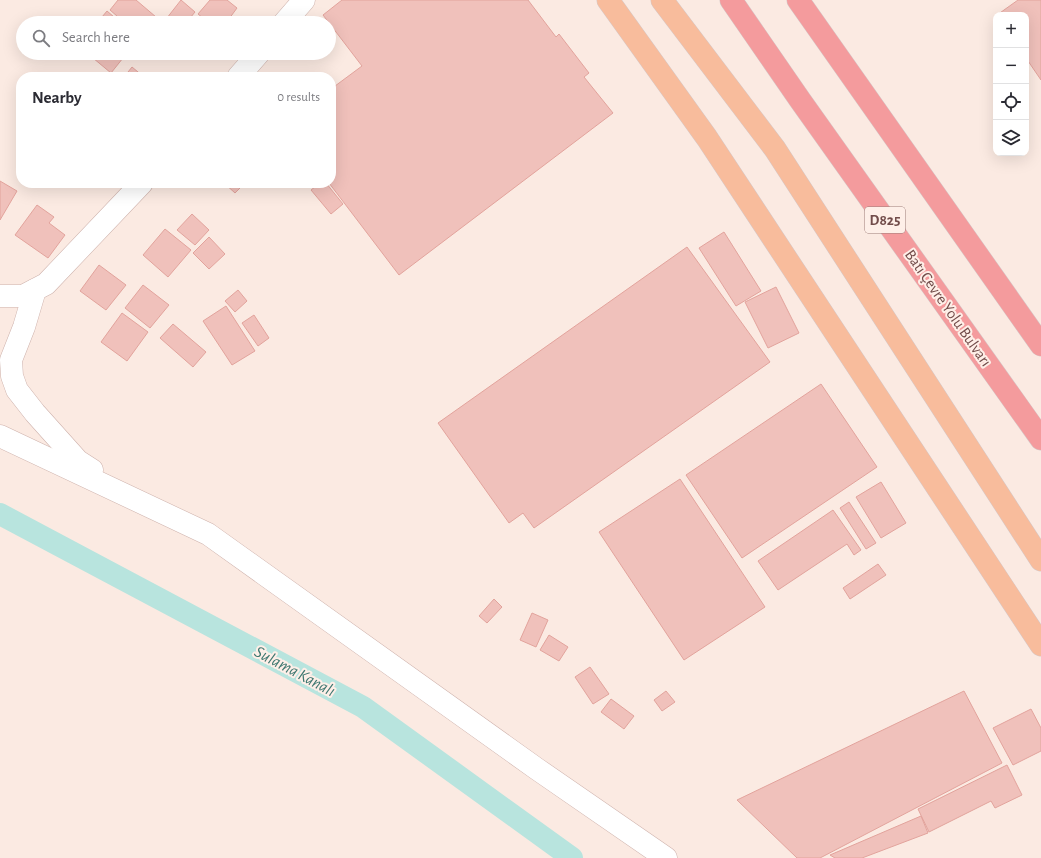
<!DOCTYPE html>
<html lang="en">
<head>
<meta charset="utf-8">
<style>
  body { margin:0; font-family:"Alegreya Sans",sans-serif; background:#f7f7f7; color:#2b2b33 }
  .controls { position:absolute; right:12px; top:12px; display:grid; overflow:hidden; border-radius:8px; box-shadow:0 4px 16px #0002 }
  .controls button { width:36px; height:36px; display:grid; place-items:center; padding:0; border:0; border-bottom:1px solid #e1e1e2; background:#fff; color:#2b2b33; font:20px sans-serif }
  .list { margin:0; padding:0; list-style:none }
  h2 { display:flex; justify-content:space-between; align-items:center; height:52px; margin:0; padding:0 16px; font-size:17px }
  h2 small { font-size:13px; font-weight:400; color:#7c7c81 }
  .icon { flex:none; width:22px; height:22px; fill:none; stroke:currentColor; stroke-width:2; stroke-linecap:round; stroke-linejoin:round }
  .map { position:relative; flex:none; width:1041px; height:858px; overflow:hidden }
  .search { position:absolute; background:#fff; box-shadow:0 4px 16px #0002; left:16px; top:16px; width:320px; height:44px; display:flex; align-items:center; gap:10px; box-sizing:border-box; padding:0 14px; border-radius:22px; color:#7c7c81; font-size:15px }
  .panel { position:absolute; background:#fff; box-shadow:0 4px 16px #0002; left:16px; top:72px; width:320px; height:116px; border-radius:16px }
  .map>svg:first-child { display:block }
  .lines { fill:none; stroke-linecap:round; stroke-linejoin:round }
  .canal { stroke:#b8e4de; stroke-width:22 }
  .building { fill:#f0c1bb; stroke:#e2a39c }
  .minor-casing { stroke:#ceb2ac; stroke-width:23 }
  .major-casing { stroke:#d5c9c9; stroke-width:23 }
  .highway-casing { stroke:#d5c9c9; stroke-width:23 }
  .minor { stroke:#fff; stroke-width:22 }
  .major { stroke:#f8bc9c; stroke-width:22 }
  .highway { stroke:#f49b9d; stroke-width:22 }
  .labels { text-anchor:middle; dominant-baseline:central; stroke-width:4; stroke-linejoin:round; paint-order:stroke }
  .shield { fill:#feefe8; stroke:#9c7d79; stroke-width:1 }
  .shield-label { font-size:15px; font-weight:bold; fill:#724c4a }
  .street-label { font-size:16px; fill:#724c4a; stroke:#feefe8 }
  .water-label { font-size:17px; font-style:italic; fill:#3e7770; stroke:#feefe8 }
</style>
</head>
<body>
<div class="map">
<svg width="1041" height="858" viewBox="0 0 1041 858">
  <rect width="100%" height="100%" fill="#fbeae2"/>
  <g class="lines">
    <path class="canal" d="M0 514 363 707 572 858"/>
  </g>
  <g class="building">
    <path d="M118 0H136L156 17 151 23H125L110 10Z"/>
    <path d="M181 0 195 12 186 23H163Z"/>
    <path d="M210 0H227L237 8 226 23H209L198 14Z"/>
    <path d="M342 0H528L556 37 559 34 589 73 584 77 613 113 399 275 329 183H331V89L362 66 323 15Z"/>
    <path d="M1018 0H1041V80L1026 58V15H997Z"/>
    <path d="M107 11 121 23H97Z"/>
    <path d="M87 53H127L111 73Z"/>
    <path d="M132 67 144 77H124Z"/>
    <path d="M0 181 17 191 0 220Z"/>
    <path d="M224 183H245L235 193Z"/>
    <path d="M320 183H326L343 204 331 214 311 190Z"/>
    <path d="M37 205 54 217 49 223 65 235 48 258 15 235Z"/>
    <path d="M192 214 209 230 195 245 177 230Z"/>
    <path d="M165 229 191 250 168 277 143 255Z"/>
    <path d="M724 232 761 291 736 306 699 248Z"/>
    <path d="M209 237 225 254 209 269 193 253Z"/>
    <path d="M687 247 770 362 534 528 523 513 509 523 438 423Z"/>
    <path d="M99 265 126 285 106 310 80 291Z"/>
    <path d="M143 285 169 305 150 328 125 308Z"/>
    <path d="M776 287 799 333 768 348 745 302Z"/>
    <path d="M238 290 247 301 235 312 225 301Z"/>
    <path d="M226 306 255 351 232 365 203 321Z"/>
    <path d="M122 313 148 332 127 361 101 342Z"/>
    <path d="M254 315 269 338 258 346 242 323Z"/>
    <path d="M173 324 206 352 193 367 160 338Z"/>
    <path d="M821 384 877 467 742 558 686 475Z"/>
    <path d="M680 479 765 607 684 660 599 532Z"/>
    <path d="M881 482 906 523 881 538 856 497Z"/>
    <path d="M849 502 876 543 866 549 840 508Z"/>
    <path d="M833 510 861 550 854 555 847 544 778 590 758 561Z"/>
    <path d="M878 564 886 575 850 599 843 588Z"/>
    <path d="M494 599 502 607 487 623 479 616Z"/>
    <path d="M532 613 548 620 536 647 520 640Z"/>
    <path d="M549 635 568 647 559 661 540 650Z"/>
    <path d="M590 667 609 694 593 704 575 677Z"/>
    <path d="M666 691 675 702 662 711 654 700Z"/>
    <path d="M964 691 1002 763 820 858H797L737 800Z"/>
    <path d="M611 699 634 716 624 729 601 712Z"/>
    <path d="M1031 709 1041 728V751L1013 765 993 728Z"/>
    <path d="M1007 765 1022 795 995 808 991 801 929 832 918 809Z"/>
    <path d="M921 816 928 833 862 858H835L830 855Z"/>
  </g>
  <g class="lines">
    <g class="minor-casing">
      <g id="minor">
        <path d="M284 23 304 0"/>
        <path d="M238 77 259 53"/>
        <path d="M35 290 24 327 11 360 12 376 17 390 35 413 78 461 92 470"/>
        <path d="M0 296H23L46 284 142 183"/>
        <path d="M0 436 208 534 537 769 666 858"/>
      </g>
    </g>
    <g class="major-casing">
      <g id="major">
        <path d="M608 0 707 138 1041 645"/>
        <path d="M662 0 775 149 1041 560"/>
      </g>
    </g>
    <g class="highway-casing">
      <g id="highway">
        <path d="M731 0 800 100 1041 439"/>
        <path d="M798 0 1041 345"/>
      </g>
    </g>
    <use href="#minor" class="minor"/>
    <use href="#major" class="major"/>
    <use href="#highway" class="highway"/>
  </g>
  <g class="labels">
    <rect class="shield" x="865" y="207" width="40" height="26" rx="3"/>
    <g class="shield-label">
      <text x="885" y="220">D825</text>
    </g>
    <g class="street-label">
      <text transform="translate(948 308) rotate(55)">Batı Çevre Yolu Bulvarı</text>
    </g>
    <g class="water-label">
      <text transform="translate(295 671) rotate(28)">Sulama Kanalı</text>
    </g>
  </g>
</svg>
<div class="controls">
<button>+</button>
<button>−</button>
<button><svg class="icon" aria-label="locate" viewBox="0 0 24 24"><circle cx="12" cy="12" r="6"/><path d="M12 2v4M12 18v4M2 12h4M18 12h4"/></svg></button>
<button><svg class="icon" aria-label="layers" viewBox="0 0 24 24"><path d="M12 4l9 5-9 5-9-5zM3 14l9 5 9-5"/></svg></button>
</div>
<div class="search"><svg class="icon" aria-label="search" viewBox="0 0 24 24"><circle cx="10" cy="10" r="6"/><path d="M15 15l6 6"/></svg>Search here</div>
<section class="panel">
<h2>Nearby<small>0 results</small></h2>
<ul class="list">
</ul>
</section>
</div>
</body>
</html>
